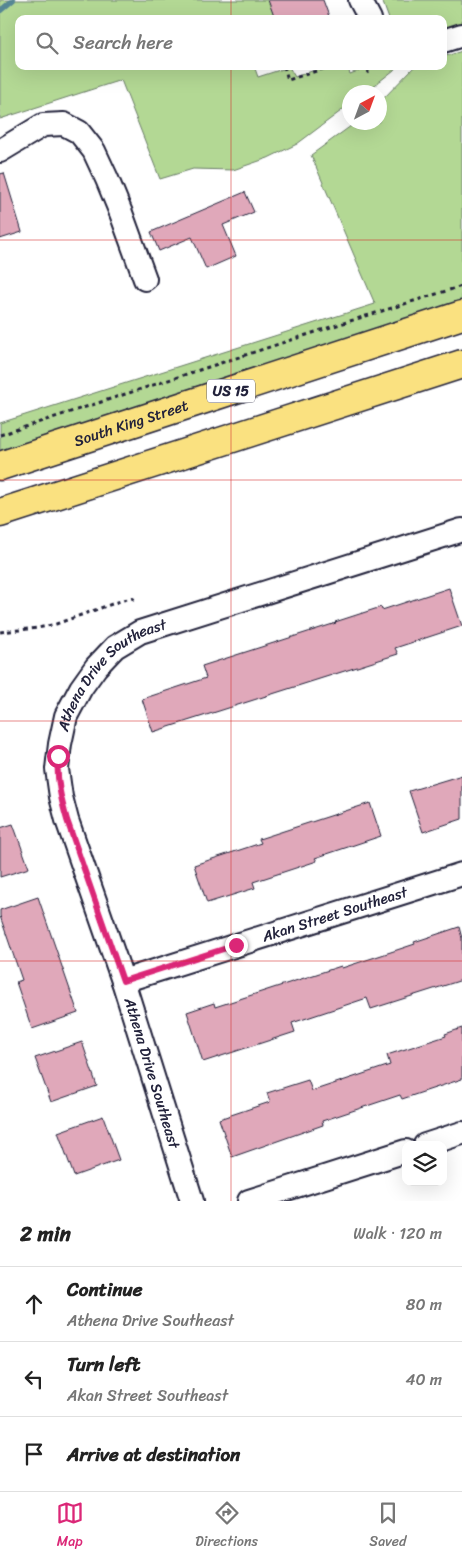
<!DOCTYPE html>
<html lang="en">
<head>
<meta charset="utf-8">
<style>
  body { margin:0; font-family:Sriracha,sans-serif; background:#f2f2f2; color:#222 }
  .controls { position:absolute; right:15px; bottom:15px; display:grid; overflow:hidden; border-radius:10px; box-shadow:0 5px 20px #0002 }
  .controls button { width:45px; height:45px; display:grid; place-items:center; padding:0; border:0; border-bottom:1px solid #e0e0e0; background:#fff; color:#222; font:25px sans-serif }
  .compass { position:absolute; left:342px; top:85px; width:45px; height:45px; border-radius:50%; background:#fff; box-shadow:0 5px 20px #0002; rotate:41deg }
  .stop { position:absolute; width:15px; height:15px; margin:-11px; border:4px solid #db2777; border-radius:50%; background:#fff }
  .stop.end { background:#db2777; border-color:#fff; box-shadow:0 1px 5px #0008 }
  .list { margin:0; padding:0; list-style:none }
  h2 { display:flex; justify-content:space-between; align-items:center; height:65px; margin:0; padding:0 20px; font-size:21px }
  h2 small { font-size:16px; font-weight:400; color:#767676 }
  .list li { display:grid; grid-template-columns:32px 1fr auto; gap:15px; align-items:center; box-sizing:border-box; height:75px; padding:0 20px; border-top:1px solid #e0e0e0 }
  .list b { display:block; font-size:19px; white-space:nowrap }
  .list p { margin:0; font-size:16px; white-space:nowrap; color:#767676 }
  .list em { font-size:16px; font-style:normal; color:#767676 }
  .icon { flex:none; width:28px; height:28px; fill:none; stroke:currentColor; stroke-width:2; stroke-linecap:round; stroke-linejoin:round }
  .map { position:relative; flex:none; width:462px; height:1201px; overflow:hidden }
  .search { position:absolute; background:#fff; box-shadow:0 5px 20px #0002; left:15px; right:15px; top:15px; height:55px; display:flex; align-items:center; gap:12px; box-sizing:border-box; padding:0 18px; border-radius:10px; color:#767676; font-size:19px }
  .sheet { height:290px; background:#fff }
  nav { display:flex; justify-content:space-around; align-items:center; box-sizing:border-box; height:70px; border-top:1px solid #e0e0e0; background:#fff; font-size:14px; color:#767676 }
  nav a { display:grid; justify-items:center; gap:2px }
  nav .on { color:#db2777 }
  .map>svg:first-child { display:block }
  .green { fill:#b3d894; stroke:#6a7d68 }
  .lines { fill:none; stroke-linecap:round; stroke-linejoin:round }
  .stream { stroke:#578794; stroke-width:5.5 }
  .building { fill:#e0a8ba; stroke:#22223b }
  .minor-casing { stroke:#22223b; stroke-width:26 }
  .highway-casing { stroke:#22223b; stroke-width:31 }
  .path { stroke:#22223b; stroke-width:3; stroke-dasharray:4 4; stroke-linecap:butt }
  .minor { stroke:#fff; stroke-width:22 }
  .highway { stroke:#fae180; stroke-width:28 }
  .route { stroke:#db2777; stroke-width:6 }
  .grid { fill:none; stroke:#d62828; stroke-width:1; stroke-opacity:0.55 }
  .labels { text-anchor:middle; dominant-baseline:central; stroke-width:4; stroke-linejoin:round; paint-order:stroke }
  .shield { fill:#fff; stroke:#646476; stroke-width:1 }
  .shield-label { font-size:14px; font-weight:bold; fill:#22223b }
  .street-label { font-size:15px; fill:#22223b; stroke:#fff }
</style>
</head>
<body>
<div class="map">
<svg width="462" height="1201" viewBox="0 0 462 1201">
  <rect width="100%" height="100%" fill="#fff"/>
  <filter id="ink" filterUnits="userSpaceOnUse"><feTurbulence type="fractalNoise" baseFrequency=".02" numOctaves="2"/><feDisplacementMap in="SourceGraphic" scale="10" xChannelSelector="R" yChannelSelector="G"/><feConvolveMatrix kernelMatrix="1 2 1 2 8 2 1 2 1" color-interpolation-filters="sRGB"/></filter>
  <g filter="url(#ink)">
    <g class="green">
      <path d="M0 0H269L275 18 271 19H19V66H254L258 77 289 67 295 77 326 66H347L350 74 371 66H396L394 70 366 92H350L349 105 297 144 268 158 233 170 193 169 160 179 121 80 0 119Z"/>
      <path d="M382 0H462V29L443 35V19H389Z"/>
      <path d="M462 51V303L0 453V423L375 304 311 155 355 123 380 122V102L415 66H443V57Z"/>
    </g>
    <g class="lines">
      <path class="stream" d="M0 11 13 0"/>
    </g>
    <g class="building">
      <path d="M268 0H323L330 19H275Z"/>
      <path d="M4 173 22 232 0 239V174Z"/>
      <path d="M245 192 254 212 223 225 236 256 206 269 192 237 159 251 151 232Z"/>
      <path d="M449 588 462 626 395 648 398 654 153 732 142 699 206 678 202 666 336 623 335 622 381 607 382 610Z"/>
      <path d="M462 775V819L423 832 409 791Z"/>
      <path d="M370 803 381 836 315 858 317 861 253 882 255 888 207 903 194 865 261 843 259 839Z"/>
      <path d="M13 824 29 868 0 877V828Z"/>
      <path d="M38 897 78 1013 32 1029 16 982 22 980 0 916V910Z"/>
      <path d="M459 927 462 938V980L371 1009 367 998 292 1023 295 1032 203 1062 187 1012 214 1003 215 1007 341 966 342 968 415 944 414 942Z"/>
      <path d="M462 1028V1079L402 1099 400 1095 322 1121 323 1125 232 1157 219 1119 270 1102 267 1093 308 1080 312 1091 390 1065 387 1055 446 1036 445 1034Z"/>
      <path d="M82 1042 97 1086 51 1102 35 1058Z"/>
      <path d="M103 1116 119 1160 74 1176 58 1132Z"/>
    </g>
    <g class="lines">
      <g class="minor-casing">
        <g id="minor">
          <path d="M360 0 370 19"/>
          <path d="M443 41 462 35"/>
          <path d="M0 151 43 125 64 124 79 132 94 151 107 179 121 213 145 279"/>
          <path id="s1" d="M123 981 462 874"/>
          <path d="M425 1145 462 1133"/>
          <path id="s2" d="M192 1201 123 981 67 820 61 797 57 769 60 744 66 716 81 688 96 667 115 647 140 632 462 530"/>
          <path d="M249 1201 406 1151"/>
        </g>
      </g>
      <g class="highway-casing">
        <g id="highway">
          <path id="s3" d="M0 466 462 315"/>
          <path d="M0 513 462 364"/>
        </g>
      </g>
      <g class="path">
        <path d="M284 66 288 80 332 66"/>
        <path d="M348 66H354"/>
        <path d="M361 66 369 73"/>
        <path d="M0 435 334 326 462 286"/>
        <path d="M0 632 38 628 56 624 123 600 132 598 137 601"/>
      </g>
      <use href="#minor" class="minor"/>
      <use href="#highway" class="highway"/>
    </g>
  </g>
  <g class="lines" filter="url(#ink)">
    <path class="route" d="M58 756C56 779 61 799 67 820L123 981 236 945"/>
  </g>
  <path class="grid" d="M231 0V19M231 66V1201M0 240H462M0 480H462M0 721H462M0 961H462"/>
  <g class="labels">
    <rect class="shield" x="207" y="379.5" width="48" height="23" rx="4"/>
    <g class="shield-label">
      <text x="231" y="391">US 15</text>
    </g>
    <g class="street-label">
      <text stroke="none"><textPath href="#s3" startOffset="138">South King Street</textPath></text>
      <text stroke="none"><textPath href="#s2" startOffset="570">Athena Drive Southeast</textPath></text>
      <text stroke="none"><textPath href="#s1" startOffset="222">Akan Street Southeast</textPath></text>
      <text transform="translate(152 1073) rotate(73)">Athena Drive Southeast</text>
    </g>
  </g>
</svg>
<div class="controls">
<button><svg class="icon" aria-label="layers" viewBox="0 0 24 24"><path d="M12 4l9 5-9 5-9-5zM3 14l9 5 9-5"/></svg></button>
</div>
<svg class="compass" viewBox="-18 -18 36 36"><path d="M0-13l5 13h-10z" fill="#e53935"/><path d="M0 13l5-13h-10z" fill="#767676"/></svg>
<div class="stop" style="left:58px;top:756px"></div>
<div class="stop end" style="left:236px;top:945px"></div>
<div class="search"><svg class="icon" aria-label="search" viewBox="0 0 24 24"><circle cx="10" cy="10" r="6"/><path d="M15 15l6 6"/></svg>Search here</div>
</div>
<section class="sheet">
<h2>2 min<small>Walk · 120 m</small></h2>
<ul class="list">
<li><svg class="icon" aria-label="ahead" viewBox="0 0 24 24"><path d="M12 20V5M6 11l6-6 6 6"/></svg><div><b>Continue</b><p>Athena Drive Southeast</p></div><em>80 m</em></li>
<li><svg class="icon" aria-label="left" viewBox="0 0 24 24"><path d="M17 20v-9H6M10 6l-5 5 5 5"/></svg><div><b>Turn left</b><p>Akan Street Southeast</p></div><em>40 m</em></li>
<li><svg class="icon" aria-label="arrive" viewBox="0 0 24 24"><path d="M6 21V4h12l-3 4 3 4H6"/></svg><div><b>Arrive at destination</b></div></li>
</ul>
</section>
<nav>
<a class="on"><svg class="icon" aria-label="map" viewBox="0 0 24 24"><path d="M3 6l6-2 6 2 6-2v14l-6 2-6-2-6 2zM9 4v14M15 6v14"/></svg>Map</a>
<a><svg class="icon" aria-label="directions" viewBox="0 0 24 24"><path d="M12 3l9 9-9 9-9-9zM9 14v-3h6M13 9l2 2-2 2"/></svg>Directions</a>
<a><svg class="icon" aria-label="saved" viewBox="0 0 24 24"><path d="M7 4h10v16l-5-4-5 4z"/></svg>Saved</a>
</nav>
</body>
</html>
